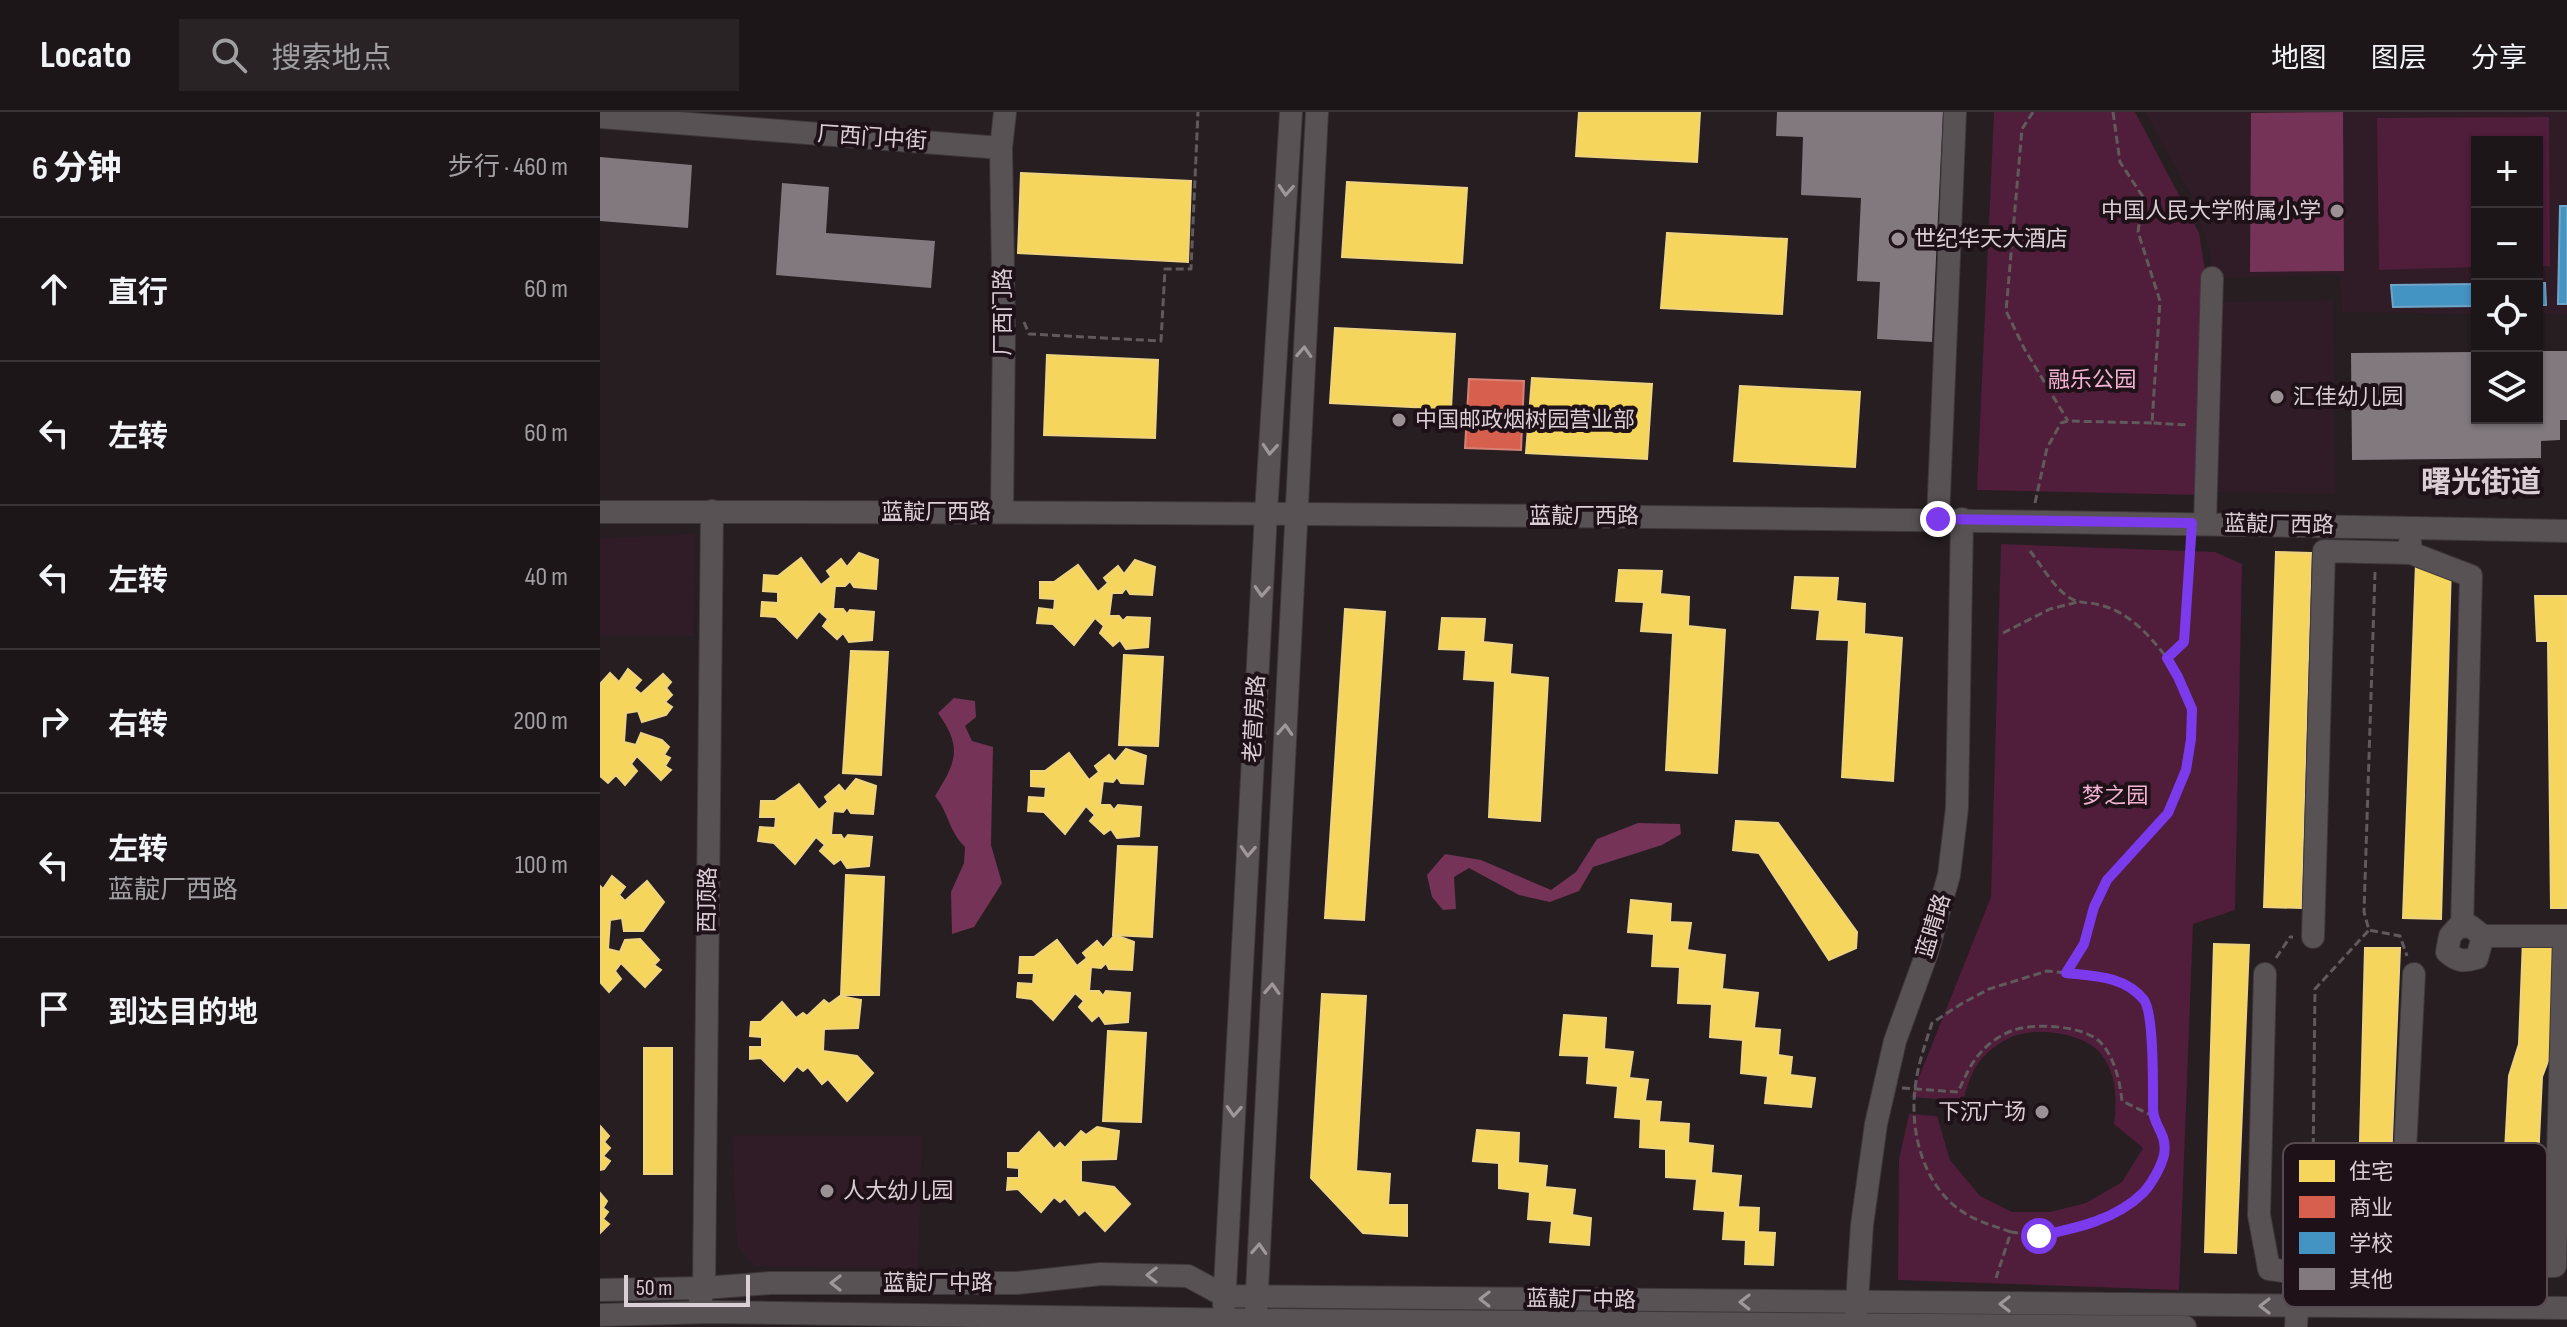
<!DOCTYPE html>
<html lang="zh">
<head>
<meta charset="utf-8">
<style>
  body { margin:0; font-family:"Sofia Sans Condensed","Noto Sans SC",sans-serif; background:#292326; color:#f1f3f6 }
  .controls { position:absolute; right:24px; top:24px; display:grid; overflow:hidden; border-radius:0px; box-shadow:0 2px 6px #0004 }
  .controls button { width:72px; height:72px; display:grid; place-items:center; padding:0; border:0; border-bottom:2px solid #3a3538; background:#1c1619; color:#f1f3f6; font:40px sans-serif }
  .scale { position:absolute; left:24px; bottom:20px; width:126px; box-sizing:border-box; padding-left:8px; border:4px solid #dacfd4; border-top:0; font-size:22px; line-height:28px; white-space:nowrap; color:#dacfd4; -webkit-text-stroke:6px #1f1118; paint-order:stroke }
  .stop { position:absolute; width:24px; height:24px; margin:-18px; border:6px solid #7c3aed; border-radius:50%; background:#fff }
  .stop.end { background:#7c3aed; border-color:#fff; box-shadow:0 2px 8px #0008 }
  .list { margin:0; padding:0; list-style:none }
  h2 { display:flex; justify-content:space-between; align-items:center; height:104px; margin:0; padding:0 32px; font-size:34px }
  h2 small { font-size:26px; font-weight:400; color:#a09fa2 }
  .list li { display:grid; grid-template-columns:52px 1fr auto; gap:24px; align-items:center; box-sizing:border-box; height:144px; padding:0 32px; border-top:2px solid #3a3538 }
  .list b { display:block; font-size:30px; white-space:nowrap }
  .list p { margin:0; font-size:26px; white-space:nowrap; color:#a09fa2 }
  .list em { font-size:26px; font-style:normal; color:#a09fa2 }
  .icon { flex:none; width:44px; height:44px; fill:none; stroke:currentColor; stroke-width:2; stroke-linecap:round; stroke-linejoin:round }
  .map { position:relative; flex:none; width:1967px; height:1215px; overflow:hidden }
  header { display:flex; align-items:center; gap:48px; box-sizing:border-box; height:112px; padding:0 40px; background:#1c1619; border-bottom:2px solid #3a3538 }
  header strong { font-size:38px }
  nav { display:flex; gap:44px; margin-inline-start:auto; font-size:28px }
  .search { width:560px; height:72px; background:#292326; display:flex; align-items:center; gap:20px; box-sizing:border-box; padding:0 28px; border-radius:0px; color:#a09fa2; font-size:30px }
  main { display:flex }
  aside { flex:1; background:#1c1619 }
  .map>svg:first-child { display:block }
  .built { fill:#301c26 }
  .green { fill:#501d3a }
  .water { fill:#743357 }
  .homes { fill:#f6d55c; stroke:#eed380; stroke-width:2 }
  .shops { fill:#d6604d; stroke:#d78176; stroke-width:2 }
  .schools { fill:#4393c3; stroke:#70a5c8; stroke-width:2 }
  .building { fill:#81797d }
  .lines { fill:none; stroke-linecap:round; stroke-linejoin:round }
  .minor-casing { stroke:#3f383b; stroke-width:24 }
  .path { stroke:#605a5c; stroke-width:3; stroke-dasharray:8 4; stroke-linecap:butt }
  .minor { stroke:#585255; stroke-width:22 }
  .oneway { stroke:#a0979b }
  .route { stroke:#7c3aed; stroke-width:10 }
  .poi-dot { fill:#9b9195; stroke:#1f1118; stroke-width:3 }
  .labels { text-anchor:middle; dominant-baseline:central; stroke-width:8; stroke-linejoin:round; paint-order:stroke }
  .street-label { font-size:22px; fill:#dacfd4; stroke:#1f1118 }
  .poi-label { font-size:22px; fill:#dacfd4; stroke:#1f1118; text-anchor:start }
  .park-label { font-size:22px; fill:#f3b3d2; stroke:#1f1118 }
  .district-label { font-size:30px; font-weight:bold; fill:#dacfd4; stroke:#1f1118 }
  .key { fill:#1f1118; stroke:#574a50; stroke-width:2 }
  .key-label { font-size:22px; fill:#dacfd4 }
</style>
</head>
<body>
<header>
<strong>Locato</strong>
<div class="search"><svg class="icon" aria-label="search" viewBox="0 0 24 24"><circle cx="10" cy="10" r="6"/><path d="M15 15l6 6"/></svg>搜索地点</div>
<nav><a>地图</a><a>图层</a><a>分享</a></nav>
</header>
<main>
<aside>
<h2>6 分钟<small>步行 · 460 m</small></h2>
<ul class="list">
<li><svg class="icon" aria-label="ahead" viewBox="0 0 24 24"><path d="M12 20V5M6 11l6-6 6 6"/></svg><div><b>直行</b></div><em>60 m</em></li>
<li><svg class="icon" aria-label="left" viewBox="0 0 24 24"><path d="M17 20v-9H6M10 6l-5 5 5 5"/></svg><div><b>左转</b></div><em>60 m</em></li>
<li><svg class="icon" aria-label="left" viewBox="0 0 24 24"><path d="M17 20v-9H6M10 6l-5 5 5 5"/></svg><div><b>左转</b></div><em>40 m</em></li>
<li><svg class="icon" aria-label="right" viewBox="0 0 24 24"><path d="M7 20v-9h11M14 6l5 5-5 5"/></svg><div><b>右转</b></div><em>200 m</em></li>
<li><svg class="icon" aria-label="left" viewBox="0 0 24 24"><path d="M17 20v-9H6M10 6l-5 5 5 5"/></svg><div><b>左转</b><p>蓝靛厂西路</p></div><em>100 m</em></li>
<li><svg class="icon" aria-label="arrive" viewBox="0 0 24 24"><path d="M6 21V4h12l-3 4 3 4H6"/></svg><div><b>到达目的地</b></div></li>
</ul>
</aside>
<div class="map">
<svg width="1967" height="1215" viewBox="0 0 1967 1215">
  <rect width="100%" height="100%" fill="#261e21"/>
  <g class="built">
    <path d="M1545 0H1967V203L1937 202V30H1877V202L1742 200 1739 163 1612 166 1609 137 1590 82Z"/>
    <path d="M1734 188 1735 382 1615 380 1623 190Z"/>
    <path d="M95 422 94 524H0V426Z"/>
    <path d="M132 1023 322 1024 318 1157 155 1154 137 1134Z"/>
  </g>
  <g class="green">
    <path d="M1394 0H1535L1599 121 1605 158 1600 383 1377 378Z"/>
    <path d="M1949 5 1950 154H1937V30H1877V155L1779 158 1777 6Z"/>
    <path d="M1401 432 1615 440 1642 452 1635 798 1593 812 1579 1178 1298 1168 1299 1047 1309 1002 1337 1004 1350 1048 1380 1084 1412 1100H1450L1486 1091 1522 1070 1543 1036 1514 1012C1517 987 1517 962 1501 942 1485 921 1438 915 1414 924 1402 929 1388 938 1380 949 1371 960 1367 976 1363 989L1311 985 1391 785Z"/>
  </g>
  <g class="water">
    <path d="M1743 0 1744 159 1650 160 1651 1Z"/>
    <path d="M354 586 375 589 376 605 365 614 372 629 393 635 391 733 402 771 374 815 352 822 351 780 364 751 365 735C348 718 349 701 335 684 356 650 363 636 338 601Z"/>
    <path d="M1038 711 1080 712 1081 722 1062 733 993 755 979 779 950 790 919 783 869 756 854 765 856 797 843 798 832 785 827 763 845 742 881 748 951 778 976 760 997 727Z"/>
  </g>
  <g class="homes">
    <path d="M979 0H1100L1097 50 976 44Z"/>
    <path d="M421 61 591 69 588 150 418 141Z"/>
    <path d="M747 70 867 76 862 151 742 145Z"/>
    <path d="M1067 121 1187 127 1182 202 1061 196Z"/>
    <path d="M735 216 855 222 851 297 730 291Z"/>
    <path d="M447 243 558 248 555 326 444 323Z"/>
    <path d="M932 266 1052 272 1047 347 926 341Z"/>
    <path d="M1140 274 1260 280 1255 355 1134 349Z"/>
    <path d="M1676 440 1711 441 1701 796 1664 795Z"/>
    <path d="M259 441 278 448 276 477 254 475 250 469 245 474H235L233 497H243L247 502 250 498 274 500 272 528 249 530 243 521 237 527 223 514 228 507 219 499 197 526 176 505 161 504 162 490 178 491V480L163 479 164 463 178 464 201 446 221 473 231 465 227 459 241 447 247 455Z"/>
    <path d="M535 448 555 455 552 483 530 482 526 476 522 481H512L509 504H519L523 509 527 505 550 506 548 535 526 537 520 528 513 534 500 521 504 514 495 506 474 533 453 512 437 511 439 496 454 498 455 487 440 486V470H454L478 453 498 480 508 471 504 466 518 454 524 462Z"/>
    <path d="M1816 451 1851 452 1841 807 1803 806Z"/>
    <path d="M1019 458 1062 459 1060 482 1089 485 1088 514 1125 518 1117 661 1066 658 1073 521 1041 519 1044 490 1016 489Z"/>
    <path d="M1195 465 1238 466 1236 489 1265 492 1264 522 1302 526 1293 669 1242 665 1249 528 1217 527 1220 498 1192 496Z"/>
    <path d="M1935 484H1967V796H1951L1948 529H1937Z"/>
    <path d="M745 497 785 500 764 808 725 806Z"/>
    <path d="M842 506 885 507 883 530 912 533 910 562 948 566 940 709 889 705 895 569 864 567 866 538 839 537Z"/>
    <path d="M251 539 288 540 281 663 243 661Z"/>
    <path d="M524 543 563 545 558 634 519 633Z"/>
    <path d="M28 557 41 568 34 576 41 582 63 562 71 570 66 576 72 583 65 590 72 595 66 603 42 610 38 599 26 601 24 630 36 633 41 621 62 628 69 635 64 643 70 646 65 654 71 658 61 668 37 644 31 652 37 659 25 673 16 663 8 671 0 664V572L10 561 19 570Z"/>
    <path d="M526 637 546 644 543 672 521 671 517 665 513 670 503 669 500 693H510L514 698 518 693 541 695 539 724 517 726 511 717 504 722 490 709 495 703 486 694 465 722 444 700 428 699 429 685 445 686 446 675 431 674V659H445L469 641 489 668 499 660 495 654 509 643 515 650Z"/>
    <path d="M256 667 276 674 273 702 251 701 247 695 243 700 233 699 231 723H241L244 728 248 723 272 725 269 754 247 756 241 747 234 752 220 739 225 733 216 725 195 752 174 731 158 729 160 715 175 716 176 705H160L161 689H175L199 672 219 698 228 690 225 685 239 673 245 680Z"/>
    <path d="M1136 709 1178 711 1257 820 1256 836 1229 848 1159 741 1133 738Z"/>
    <path d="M518 734 557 735 552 825 513 823Z"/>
    <path d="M246 763 284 765 279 883H241Z"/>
    <path d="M12 764 25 775 19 783 25 789 47 769 64 790 43 819H24L22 806 10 808 8 837 20 840 25 828 40 827 59 848 54 853 61 858 45 875 21 851 15 859 21 867 9 880 0 870V774L3 777Z"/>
    <path d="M1031 788 1071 792 1070 810 1091 811 1087 838 1125 843 1122 877 1158 881 1154 916 1180 918 1178 943 1192 945 1190 963 1215 966 1211 995 1165 991 1168 964 1141 961 1143 928 1110 925 1112 892 1078 891 1080 855 1052 854 1054 822 1028 820Z"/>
    <path d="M515 823 534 830 532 858 509 857 506 851 501 856 491 855 489 879H499L503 884 506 879 530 881 528 910 505 912 499 903 492 909 479 895 484 889 475 881 453 908 432 887 417 885 418 871 433 872 434 861H419L420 845H434L457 828 477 854 487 846 483 841 497 829 503 836Z"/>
    <path d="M1923 827H1957L1954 933 1942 965 1934 1133H1900L1909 964 1919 932Z"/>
    <path d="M1614 832 1649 833 1636 1141 1605 1140Z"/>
    <path d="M1765 836H1800L1787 1145 1757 1144Z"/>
    <path d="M722 882 766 884 756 1059 790 1062 788 1093H807V1124L763 1121 711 1066Z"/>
    <path d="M240 884 261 888 258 916 224 917 223 939 257 944 273 961 247 989 228 967 222 972 208 955 203 959 197 954 184 969 161 946 150 947V935H162V925L150 924 151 910H161L182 890 196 906 203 901 207 904 224 888 229 892Z"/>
    <path d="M964 903 1006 906 1004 937 1033 940 1029 966 1048 968 1045 989 1061 990 1059 1010 1089 1012 1088 1031 1113 1034 1111 1061 1141 1064 1138 1095 1159 1096 1158 1120 1175 1121 1173 1153 1145 1152 1146 1128 1123 1127 1125 1099 1094 1097 1097 1067 1066 1065V1037L1040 1035 1041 1007 1015 1005 1018 974 987 971 989 944 960 943Z"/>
    <path d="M508 919 546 921 541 1010 503 1009Z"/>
    <rect x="44" y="936" width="28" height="126"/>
    <path d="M1 1015 9 1024 4 1030 10 1036 3 1044 10 1049 4 1057 0 1058Z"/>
    <path d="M497 1015 519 1019 516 1047 481 1048V1070L514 1075 530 1092 505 1119 485 1098 479 1103 465 1086 460 1090 454 1085 441 1100 418 1077 407 1078 408 1066H419V1056L408 1055V1041H419L439 1020 454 1037 460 1031 465 1036 481 1019 486 1023Z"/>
    <path d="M877 1018 919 1021 918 1051 947 1054 945 1075 975 1078 972 1103 991 1106 989 1133 950 1130 952 1109 928 1107 930 1080 899 1076V1051L873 1049Z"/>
    <path d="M0 1081 7 1089 3 1096 8 1100 3 1107 9 1112 0 1121Z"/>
  </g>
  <path class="shops" d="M869 267 924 269 921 338 865 336Z"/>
  <g class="schools">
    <path d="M1960 94H1967V192H1958Z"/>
    <path d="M1937 171H1945L1946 193H1937Z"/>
    <path d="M1877 172V194L1793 195 1791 173Z"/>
  </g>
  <g class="building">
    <path d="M1177 0H1343L1332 230 1277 227 1280 170 1257 169 1261 86 1201 83 1203 25 1176 24Z"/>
    <path d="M0 45 92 53 88 116 0 109Z"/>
    <path d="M182 71 229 75 226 121 335 129 331 176 176 163Z"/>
    <path d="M1937 239H1967V308H1960V328L1941 329V346L1752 348 1751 241 1877 240V306H1937Z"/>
  </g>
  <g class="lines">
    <g class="minor-casing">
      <g id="minor">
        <path d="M0 5 401 36"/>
        <path d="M0 400C656 399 1311 406 1967 419"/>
        <path d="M402 400 404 220 401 36 405 0"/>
        <path d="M1338 407 1355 0"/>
        <path d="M1605 412 1612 166"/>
        <path d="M1810 429 1811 441 1871 464 1862 815"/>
        <path d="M1883 824 1877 846C1863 850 1857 849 1847 840L1850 824 1858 815 1870 814 1883 824H1967"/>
        <path d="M1713 825 1724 439 1811 441"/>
        <path d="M1665 862 1659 1103 1669 1157 1699 1161 1799 1156 1814 862"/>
        <path d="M1799 1156 1955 1154 1964 824"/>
        <path d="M0 1178 104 1176 170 1171H417L501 1162 588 1164 625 1184 1967 1196"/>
        <path d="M100 1190 104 1176 112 399"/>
        <path d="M624 1194 666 401 691 0"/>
        <path d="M656 1198 717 0"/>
        <path d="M0 1203 112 1200 655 1208 1585 1215"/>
        <path d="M1256 1205 1262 1113 1276 1012 1295 929 1327 841 1349 763 1357 696 1362 407"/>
        <path d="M1696 1215 1699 1161"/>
      </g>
    </g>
    <g class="path">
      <path d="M1433 0 1422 17 1406 199 1425 238 1468 309"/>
      <path d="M1513 0 1520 50 1543 85 1538 120 1560 189 1552 311 1589 313"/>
      <path d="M424 210 429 222 561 229 565 157H591L598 0"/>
      <path d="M1435 391 1447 336 1461 311 1468 309 1552 311"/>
      <path d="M1430 439C1442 454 1454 476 1470 486 1480 492 1490 490 1500 493 1529 500 1550 524 1567 546"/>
      <path d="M1775 460 1764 800 1769 818 1800 824 1807 844"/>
      <path d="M1403 521 1450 497 1478 490"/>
      <path d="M1676 846 1690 825H1693"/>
      <path d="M1466 861 1484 832 1494 795 1507 768 1568 701 1586 658 1591 627 1592 597 1578 565 1567 546 1584 530 1590 431"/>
      <path d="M1302 976 1358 980C1365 965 1371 950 1383 938 1390 930 1404 921 1414 918 1436 911 1486 913 1502 932 1515 947 1520 970 1522 989L1553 1004 1565 1028 1564 1044 1544 1080 1512 1105 1439 1124 1411 1120 1396 1166"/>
      <path d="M1411 1120C1394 1114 1375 1109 1360 1098 1323 1072 1310 1020 1315 977 1317 955 1325 933 1332 911L1361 892 1389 877 1447 859 1505 865 1530 874 1547 891 1553 960V1004"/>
      <path d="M1712 1142 1715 877 1769 818"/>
    </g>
    <use href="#minor" class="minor"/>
  </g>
  <defs><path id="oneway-chevron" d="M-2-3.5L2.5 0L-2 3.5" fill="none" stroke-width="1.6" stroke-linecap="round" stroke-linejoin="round" transform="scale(2)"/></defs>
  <g class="oneway">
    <use href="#oneway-chevron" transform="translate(686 78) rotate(94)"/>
    <use href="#oneway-chevron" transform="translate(704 240) rotate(-87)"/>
    <use href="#oneway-chevron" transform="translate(670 337) rotate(94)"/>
    <use href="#oneway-chevron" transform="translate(662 479) rotate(93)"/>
    <use href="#oneway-chevron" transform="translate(685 618) rotate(-87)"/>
    <use href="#oneway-chevron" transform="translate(648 739) rotate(93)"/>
    <use href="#oneway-chevron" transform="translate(672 877) rotate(-87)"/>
    <use href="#oneway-chevron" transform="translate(634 999) rotate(93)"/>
    <use href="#oneway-chevron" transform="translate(659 1137) rotate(-87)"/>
    <use href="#oneway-chevron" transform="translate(552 1163) rotate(-179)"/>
    <use href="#oneway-chevron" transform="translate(236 1171) rotate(180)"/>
    <use href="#oneway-chevron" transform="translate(885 1187) rotate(-179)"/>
    <use href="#oneway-chevron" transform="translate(1145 1190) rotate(-179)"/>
    <use href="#oneway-chevron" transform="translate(1405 1192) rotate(-180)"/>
    <use href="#oneway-chevron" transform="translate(1665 1194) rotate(-180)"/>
  </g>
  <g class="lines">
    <path class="route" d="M1338 407 1592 411 1584 530 1567 546 1578 565 1592 597 1591 627 1586 658 1568 701 1507 768 1494 795 1484 832 1466 861C1494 864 1525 864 1544 888 1554 901 1553 977 1553 997 1553 1014 1568 1022 1564 1043 1561 1055 1552 1071 1544 1080 1516 1108 1477 1116 1439 1124"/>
  </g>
  <g class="poi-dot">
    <circle cx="1737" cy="99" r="8"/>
    <circle cx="1298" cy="127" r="8"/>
    <circle cx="1677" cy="285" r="8"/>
    <circle cx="799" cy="308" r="8"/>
    <circle cx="1442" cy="1000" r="8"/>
    <circle cx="227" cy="1079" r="8"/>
  </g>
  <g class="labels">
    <g class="street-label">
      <text transform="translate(272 26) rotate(4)">厂西门中街</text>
      <text transform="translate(403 200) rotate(-90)">厂西门路</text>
      <text x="336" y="400">蓝靛厂西路</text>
      <text x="984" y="404">蓝靛厂西路</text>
      <text transform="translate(1679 413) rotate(1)">蓝靛厂西路</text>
      <text transform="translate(655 607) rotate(-87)">老营房路</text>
      <text transform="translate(108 788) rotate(-89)">西顶路</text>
      <text transform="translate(1334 814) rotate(-73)">蓝晴路</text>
      <text x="338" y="1171">蓝靛厂中路</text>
      <text transform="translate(981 1188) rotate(1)">蓝靛厂中路</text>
    </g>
    <g class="poi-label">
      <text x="1721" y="99" text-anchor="end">中国人民大学附属小学</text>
      <text x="1314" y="127">世纪华天大酒店</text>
      <text x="1693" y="285">汇佳幼儿园</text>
      <text x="815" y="308">中国邮政烟树园营业部</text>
      <text x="1426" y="1000" text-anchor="end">下沉广场</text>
      <text x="243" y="1079">人大幼儿园</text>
    </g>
    <g class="park-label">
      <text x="1492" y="268">融乐公园</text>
      <text x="1515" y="684">梦之园</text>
    </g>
    <g class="district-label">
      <text x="1881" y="371">曙光街道</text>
    </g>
  </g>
  <rect x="1683" y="1031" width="264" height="164" rx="12" class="key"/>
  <rect x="1699" y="1048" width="36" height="22" fill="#f6d55c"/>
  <rect x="1699" y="1084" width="36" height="22" fill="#d6604d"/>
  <rect x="1699" y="1120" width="36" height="22" fill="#4393c3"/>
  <rect x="1699" y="1156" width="36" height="22" fill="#81797d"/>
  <g class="key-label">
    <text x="1749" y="1067">住宅</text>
    <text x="1749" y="1103">商业</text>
    <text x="1749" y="1139">学校</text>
    <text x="1749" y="1175">其他</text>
  </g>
</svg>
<div class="controls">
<button>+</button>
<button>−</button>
<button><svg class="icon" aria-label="locate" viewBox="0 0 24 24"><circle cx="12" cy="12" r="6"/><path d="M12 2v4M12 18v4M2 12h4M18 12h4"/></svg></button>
<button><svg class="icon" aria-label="layers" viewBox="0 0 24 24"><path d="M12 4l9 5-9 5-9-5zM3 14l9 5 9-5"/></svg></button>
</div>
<div class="scale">50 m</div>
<div class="stop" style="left:1439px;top:1124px"></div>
<div class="stop end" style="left:1338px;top:407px"></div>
</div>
</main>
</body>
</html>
